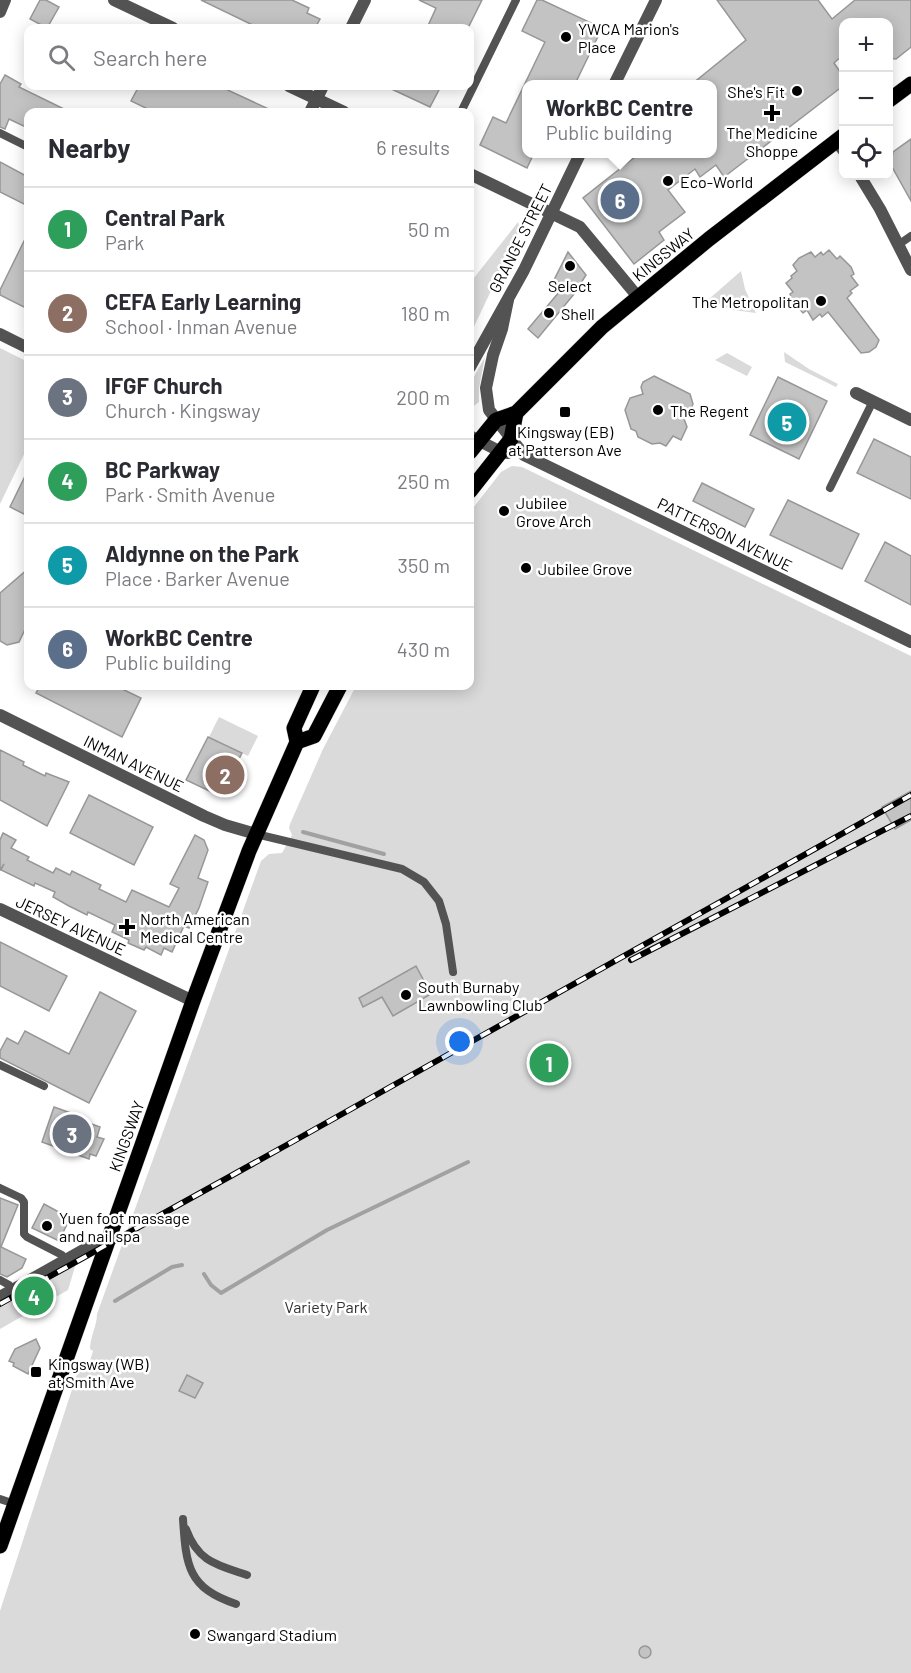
<!DOCTYPE html>
<html lang="en">
<head>
<meta charset="utf-8">
<style>
  body { margin:0; font-family:Barlow,sans-serif; background:#f2f2f3; color:#2b2b33 }
  .controls { position:absolute; right:18px; top:18px; display:grid; overflow:hidden; border-radius:12px; box-shadow:0 3px 15px #0003 }
  .controls button { width:54px; height:54px; display:grid; place-items:center; padding:0; border:0; border-bottom:2px solid #e1e1e2; background:#fff; color:#2b2b33; font:30px sans-serif }
  .you { position:absolute; left:460px; top:1042px; width:21px; height:21px; margin:-15px; border:4px solid #fff; border-radius:50%; background:#1a73e8; box-shadow:0 0 0 9px #1a73e833 }
  .badge { display:grid; place-items:center; width:39px; height:39px; border-radius:50%; background:#0b8043; color:#fff; font-size:20px; font-weight:700 }
  .pin { position:absolute; translate:-50% -50%; border:3px solid #fff; box-shadow:0 2px 6px #0006 }
  .popup { position:absolute; left:522px; top:80px; width:195px; height:78px; box-sizing:border-box; display:grid; place-content:center; border-radius:12px; background:#fff; filter:drop-shadow(0 2px 4px #0005); font-size:20px; white-space:nowrap; color:#7c7c81 }
  .popup b { font-size:22px; color:#2b2b33 }
  .popup::after { content:''; position:absolute; left:50%; top:100%; margin-left:-12px; border:12px solid transparent; border-top-color:#fff }
  .list { margin:0; padding:0; list-style:none }
  h2 { display:flex; justify-content:space-between; align-items:center; height:78px; margin:0; padding:0 24px; font-size:26px }
  h2 small { font-size:20px; font-weight:400; color:#7c7c81 }
  .list li { display:grid; grid-template-columns:39px 1fr auto; gap:18px; align-items:center; box-sizing:border-box; height:84px; padding:0 24px; border-top:2px solid #e1e1e2 }
  .list b { display:block; font-size:22px; white-space:nowrap }
  .list p { margin:0; font-size:20px; white-space:nowrap; color:#7c7c81 }
  .list em { font-size:20px; font-style:normal; color:#7c7c81 }
  .icon { flex:none; width:33px; height:33px; fill:none; stroke:currentColor; stroke-width:2; stroke-linecap:round; stroke-linejoin:round }
  .map { position:relative; flex:none; width:911px; height:1673px; overflow:hidden }
  .search { position:absolute; background:#fff; box-shadow:0 3px 15px #0003; left:24px; top:24px; width:450px; height:66px; display:flex; align-items:center; gap:15px; box-sizing:border-box; padding:0 21px; border-radius:12px; color:#7c7c81; font-size:22px }
  .panel { position:absolute; background:#fff; box-shadow:0 3px 15px #0003; left:24px; top:108px; width:450px; height:582px; border-radius:12px }
  .map>svg:first-child { display:block }
  .green { fill:#dadada }
  .lines { fill:none; stroke-linecap:round; stroke-linejoin:round }
  .stream { stroke:#a1a1a1; stroke-width:4 }
  .building { fill:#c3c3c3; stroke:#979797; stroke-width:1.5 }
  .primary-casing { stroke:#dbdbdb; stroke-width:16 }
  .service { stroke:#535353; stroke-width:8 }
  .minor { stroke:#535353; stroke-width:12 }
  .tertiary { stroke:#535353; stroke-width:12 }
  .primary { stroke:#000; stroke-width:15 }
  .rail-casing { stroke:#000; stroke-width:6 }
  .rail { stroke:#fff; stroke-width:4; stroke-dasharray:11; stroke-linecap:butt }
  .poi-dot { fill:#000; stroke:#fff; stroke-width:2 }
  .labels { text-anchor:middle; dominant-baseline:central; stroke-width:5; stroke-linejoin:round; paint-order:stroke }
  .poi-label { font-size:16px; fill:#000; stroke:#fff; text-anchor:start }
  .street-label { font-size:16px; fill:#000; stroke:#fff }
  .park-label { font-size:16px; fill:#313131; stroke:#fff }
</style>
</head>
<body>
<div class="map">
<svg width="911" height="1673" viewBox="0 0 911 1673">
  <rect width="100%" height="100%" fill="#fff"/>
  <g class="green">
    <path d="M518 222 520 230 470 335V283Z"/>
    <path d="M741 271 745 289 756 313 733 310 709 299Z"/>
    <path d="M0 348 28 362V446L0 504Z"/>
    <path d="M784 352 809 369 838 384 836 387 785 362Z"/>
    <path d="M727 353 752 367 747 376 715 360Z"/>
    <path d="M485 357 479 388V402L470 409V384Z"/>
    <path d="M512 466 522 467 911 656V1673H0V1611L78 1371 82 1365 89 1364 93 1351 90 1349C90 1337 97 1326 97 1314L261 861 269 854 282 853 292 835 289 828 290 824 323 749 356 686H470V512L501 472Z"/>
    <path d="M219 717 258 736 248 756 209 737Z"/>
    <path d="M77 1260 68 1290 0 1329V1301Z"/>
  </g>
  <g class="lines">
    <g class="stream">
      <path d="M303 832 384 854"/>
      <path d="M204 1274 211 1285 221 1293 327 1230 468 1162"/>
      <path d="M115 1301 172 1267 182 1265"/>
    </g>
  </g>
  <g class="building">
    <path d="M40 0H46L59 7 47 28 30 19Z"/>
    <path d="M201 0H292L309 8 307 13 320 19 315 28H259Z"/>
    <path d="M419 0H482L468 28H427L436 8Z"/>
    <path d="M537 0H542L602 28 575 84H527V153H534L527 168 480 145 493 117 506 123 543 46 545 42 522 31Z"/>
    <path d="M717 0H818L832 19 855 0H911V47L896 59 888 58V22H843V55L834 63 843 76V86L724 177 716 165 700 177 695 169 668 190 685 212 659 232 664 240 634 264 583 198 640 153H713V84H692L746 40Z"/>
    <path d="M5 75 21 84 19 87 70 112H28V128L9 119 5 129 0 127V84Z"/>
    <path d="M139 86H219L275 112H154L131 101Z"/>
    <path d="M385 86H441L430 107Z"/>
    <path d="M911 139V201L891 165 893 152Z"/>
    <path d="M0 162 28 177V199L26 205 0 192Z"/>
    <path d="M28 233V309L0 295V290Z"/>
    <path d="M829 250 837 259 840 256 851 267 854 274 851 276 858 285 850 291 852 293 847 298 879 340 876 347 869 352 861 353 828 312 822 317 820 314 813 320 807 310 803 313 792 300 790 294 793 292 786 283 792 278 791 276 797 271 793 265 799 258 811 252 815 257 821 252 823 255Z"/>
    <path d="M568 252 586 275 574 294 538 338 528 329 565 285 554 280Z"/>
    <path d="M654 376 690 394 693 404 690 411 682 413 687 427 681 440 673 436 666 446 660 443 652 444 638 437 636 431 631 429 625 410 630 398 643 394 641 387 643 382Z"/>
    <path d="M778 377 827 401 799 459 750 435Z"/>
    <path d="M874 439 911 457V499L857 473Z"/>
    <path d="M28 470V516L10 507Z"/>
    <path d="M702 483 754 509 745 527 693 501Z"/>
    <path d="M788 500 859 534 842 569 770 535Z"/>
    <path d="M885 542 911 556V605L865 581Z"/>
    <path d="M28 569V623L19 642 7 645 0 641V593Z"/>
    <path d="M40 686H116L141 698 122 737 36 693Z"/>
    <path d="M208 737 242 753 220 796 186 780Z"/>
    <path d="M0 750 24 762 23 765 45 776 46 773 69 782 47 826 0 800Z"/>
    <path d="M911 791V820L895 829 882 807Z"/>
    <path d="M89 795 153 827 134 865 70 833Z"/>
    <path d="M3 833 16 840 11 848 29 857 27 860 53 873 56 868 70 875 72 871 101 885 99 889 126 902 132 890 169 907 179 888 170 884 195 835 204 840 208 850 198 878 208 882 199 908 189 928 184 926 172 952 164 948 161 955 146 947 144 950 128 943 129 940 112 932 115 925 88 912 87 915 69 906 53 897 55 892 35 883 34 886 1 870 4 864 0 870V840Z"/>
    <path d="M0 942 67 976 49 1011 0 986Z"/>
    <path d="M416 966 431 994 393 1016 382 997 363 1007 359 998Z"/>
    <path d="M100 992 136 1011 89 1103 0 1058V1051L7 1038 18 1044 25 1031 69 1054Z"/>
    <path d="M54 1107 82 1117 80 1120 100 1127 97 1137 104 1139 96 1156 90 1154 89 1159 42 1142Z"/>
    <path d="M0 1198 18 1205 1 1247 26 1259 22 1268 7 1277 0 1274Z"/>
    <path d="M44 1204 70 1218 59 1241 32 1228Z"/>
    <path d="M36 1339 40 1348 28 1374 13 1366 14 1363 9 1361 15 1349Z"/>
    <path d="M187 1375 203 1383 195 1398 179 1391Z"/>
    <circle cx="645" cy="1652" r="6"/>
  </g>
  <g class="lines">
    <g class="primary-casing">
      <g id="primary">
        <path d="M888 101 911 84"/>
        <path d="M470 452 496 420 516 413 602 327 709 239 844 135"/>
        <path d="M470 491 511 439 516 413"/>
        <path d="M297 742 314 736 340 686"/>
        <path d="M0 1546 193 1001 249 851 297 742 294 728 313 686"/>
      </g>
    </g>
    <g class="service">
      <path d="M461 112 516 0"/>
      <path d="M0 133 28 147"/>
      <path d="M898 245 911 236"/>
      <path d="M830 488 873 401"/>
      <path d="M256 834 402 869 424 882 439 901 446 924 453 972"/>
      <path d="M0 1065 44 1086"/>
      <path d="M0 1188 21 1198 24 1202V1234L27 1237 62 1255 65 1261"/>
      <path d="M0 1280 9 1285 12 1290"/>
      <path d="M0 1499 15 1504"/>
      <path d="M183 1519C186 1566 188 1588 236 1604"/>
      <path d="M186 1529C198 1562 217 1565 247 1575"/>
    </g>
    <g class="minor">
      <path d="M114 0 173 28"/>
      <path d="M0 12 5 0"/>
      <path d="M351 28 365 0"/>
      <path d="M289 86 344 112"/>
      <path d="M310 112 323 86"/>
      <path d="M836 141 844 151"/>
      <path d="M470 174 580 227 638 297"/>
      <path d="M860 176 880 209 911 270"/>
      <path d="M856 393 911 420"/>
      <path d="M0 715 204 816 225 825 256 834"/>
      <path d="M0 909 193 1001"/>
    </g>
    <g class="tertiary">
      <path d="M614 85 656 0"/>
      <path d="M508 300 502 329 493 355 486 388 489 410 524 455 911 642"/>
      <path d="M0 334 28 348"/>
      <path d="M470 367 524 270 580 154"/>
      <path d="M470 436 501 452 508 453"/>
      <path d="M0 1297 110 1235"/>
    </g>
    <use href="#primary" class="primary"/>
    <g class="rail-casing">
      <g id="rail">
        <path d="M631 960 911 816"/>
        <path d="M0 1304 301 1137 911 795"/>
      </g>
    </g>
    <use href="#rail" class="rail"/>
  </g>
  <g class="poi-dot">
    <circle cx="566" cy="37" r="6"/>
    <circle cx="797" cy="91" r="6"/>
    <path d="M769 104h6v6h6v6h-6v6h-6v-6h-6v-6h6z"/>
    <circle cx="668" cy="181" r="6"/>
    <circle cx="570" cy="266" r="6"/>
    <circle cx="821" cy="301" r="6"/>
    <circle cx="549" cy="313" r="6"/>
    <circle cx="658" cy="410" r="6"/>
    <rect x="559" y="406" width="12" height="12" rx="3"/>
    <circle cx="504" cy="511" r="6"/>
    <circle cx="526" cy="568" r="6"/>
    <path d="M124 918h6v6h6v6h-6v6h-6v-6h-6v-6h6z"/>
    <circle cx="406" cy="995" r="6"/>
    <circle cx="47" cy="1226" r="6"/>
    <rect x="30" y="1366" width="12" height="12" rx="3"/>
    <circle cx="195" cy="1634" r="6"/>
  </g>
  <g class="labels">
    <g class="poi-label">
      <text x="578" y="28">YWCA Marion's<tspan x="578" dy="18">Place</tspan></text>
      <text x="785" y="91" text-anchor="end">She's Fit</text>
      <text x="772" y="132" text-anchor="middle">The Medicine<tspan x="772" dy="18">Shoppe</tspan></text>
      <text x="680" y="181">Eco-World</text>
      <text x="570" y="285" text-anchor="middle">Select</text>
      <text x="809" y="301" text-anchor="end">The Metropolitan</text>
      <text x="561" y="313">Shell</text>
      <text x="670" y="410">The Regent</text>
      <text x="565" y="431" text-anchor="middle">Kingsway (EB)<tspan x="565" dy="18">at Patterson Ave</tspan></text>
      <text x="516" y="502">Jubilee<tspan x="516" dy="18">Grove Arch</tspan></text>
      <text x="538" y="568">Jubilee Grove</text>
      <text x="140" y="918">North American<tspan x="140" dy="18">Medical Centre</tspan></text>
      <text x="418" y="986">South Burnaby<tspan x="418" dy="18">Lawnbowling Club</tspan></text>
      <text x="59" y="1217">Yuen foot massage<tspan x="59" dy="18">and nail spa</tspan></text>
      <text x="48" y="1363">Kingsway (WB)<tspan x="48" dy="18">at Smith Ave</tspan></text>
      <text x="207" y="1634">Swangard Stadium</text>
    </g>
    <g class="street-label">
      <text transform="translate(520 238) rotate(-63)">GRANGE STREET</text>
      <text transform="translate(663 254) rotate(-39)">KINGSWAY</text>
      <text transform="translate(725 534) rotate(26)">PATTERSON AVENUE</text>
      <text transform="translate(134 763) rotate(26)">INMAN AVENUE</text>
      <text transform="translate(71 925) rotate(25)">JERSEY AVENUE</text>
      <text transform="translate(126 1136) rotate(-70)">KINGSWAY</text>
    </g>
    <g class="park-label">
      <text x="326" y="1306">Variety Park</text>
    </g>
  </g>
</svg>
<div class="controls">
<button>+</button>
<button>−</button>
<button><svg class="icon" aria-label="locate" viewBox="0 0 24 24"><circle cx="12" cy="12" r="6"/><path d="M12 2v4M12 18v4M2 12h4M18 12h4"/></svg></button>
</div>
<div class="you"></div>
<div class="pin badge" style="left:549px;top:1063px;background:#2e9e5b">1</div>
<div class="pin badge" style="left:225px;top:775px;background:#8d6e63">2</div>
<div class="pin badge" style="left:72px;top:1134px;background:#6b7280">3</div>
<div class="pin badge" style="left:34px;top:1296px;background:#2e9e5b">4</div>
<div class="pin badge" style="left:787px;top:422px;background:#0f9aa8">5</div>
<div class="pin badge" style="left:620px;top:200px;background:#5c6f8a">6</div>
<div class="popup"><b>WorkBC Centre</b>Public building</div>
<div class="search"><svg class="icon" aria-label="search" viewBox="0 0 24 24"><circle cx="10" cy="10" r="6"/><path d="M15 15l6 6"/></svg>Search here</div>
<section class="panel">
<h2>Nearby<small>6 results</small></h2>
<ul class="list">
<li><span class="badge" style="background:#2e9e5b">1</span><div><b>Central Park</b><p>Park</p></div><em>50 m</em></li>
<li><span class="badge" style="background:#8d6e63">2</span><div><b>CEFA Early Learning</b><p>School · Inman Avenue</p></div><em>180 m</em></li>
<li><span class="badge" style="background:#6b7280">3</span><div><b>IFGF Church</b><p>Church · Kingsway</p></div><em>200 m</em></li>
<li><span class="badge" style="background:#2e9e5b">4</span><div><b>BC Parkway</b><p>Park · Smith Avenue</p></div><em>250 m</em></li>
<li><span class="badge" style="background:#0f9aa8">5</span><div><b>Aldynne on the Park</b><p>Place · Barker Avenue</p></div><em>350 m</em></li>
<li><span class="badge" style="background:#5c6f8a">6</span><div><b>WorkBC Centre</b><p>Public building</p></div><em>430 m</em></li>
</ul>
</section>
</div>
</body>
</html>
